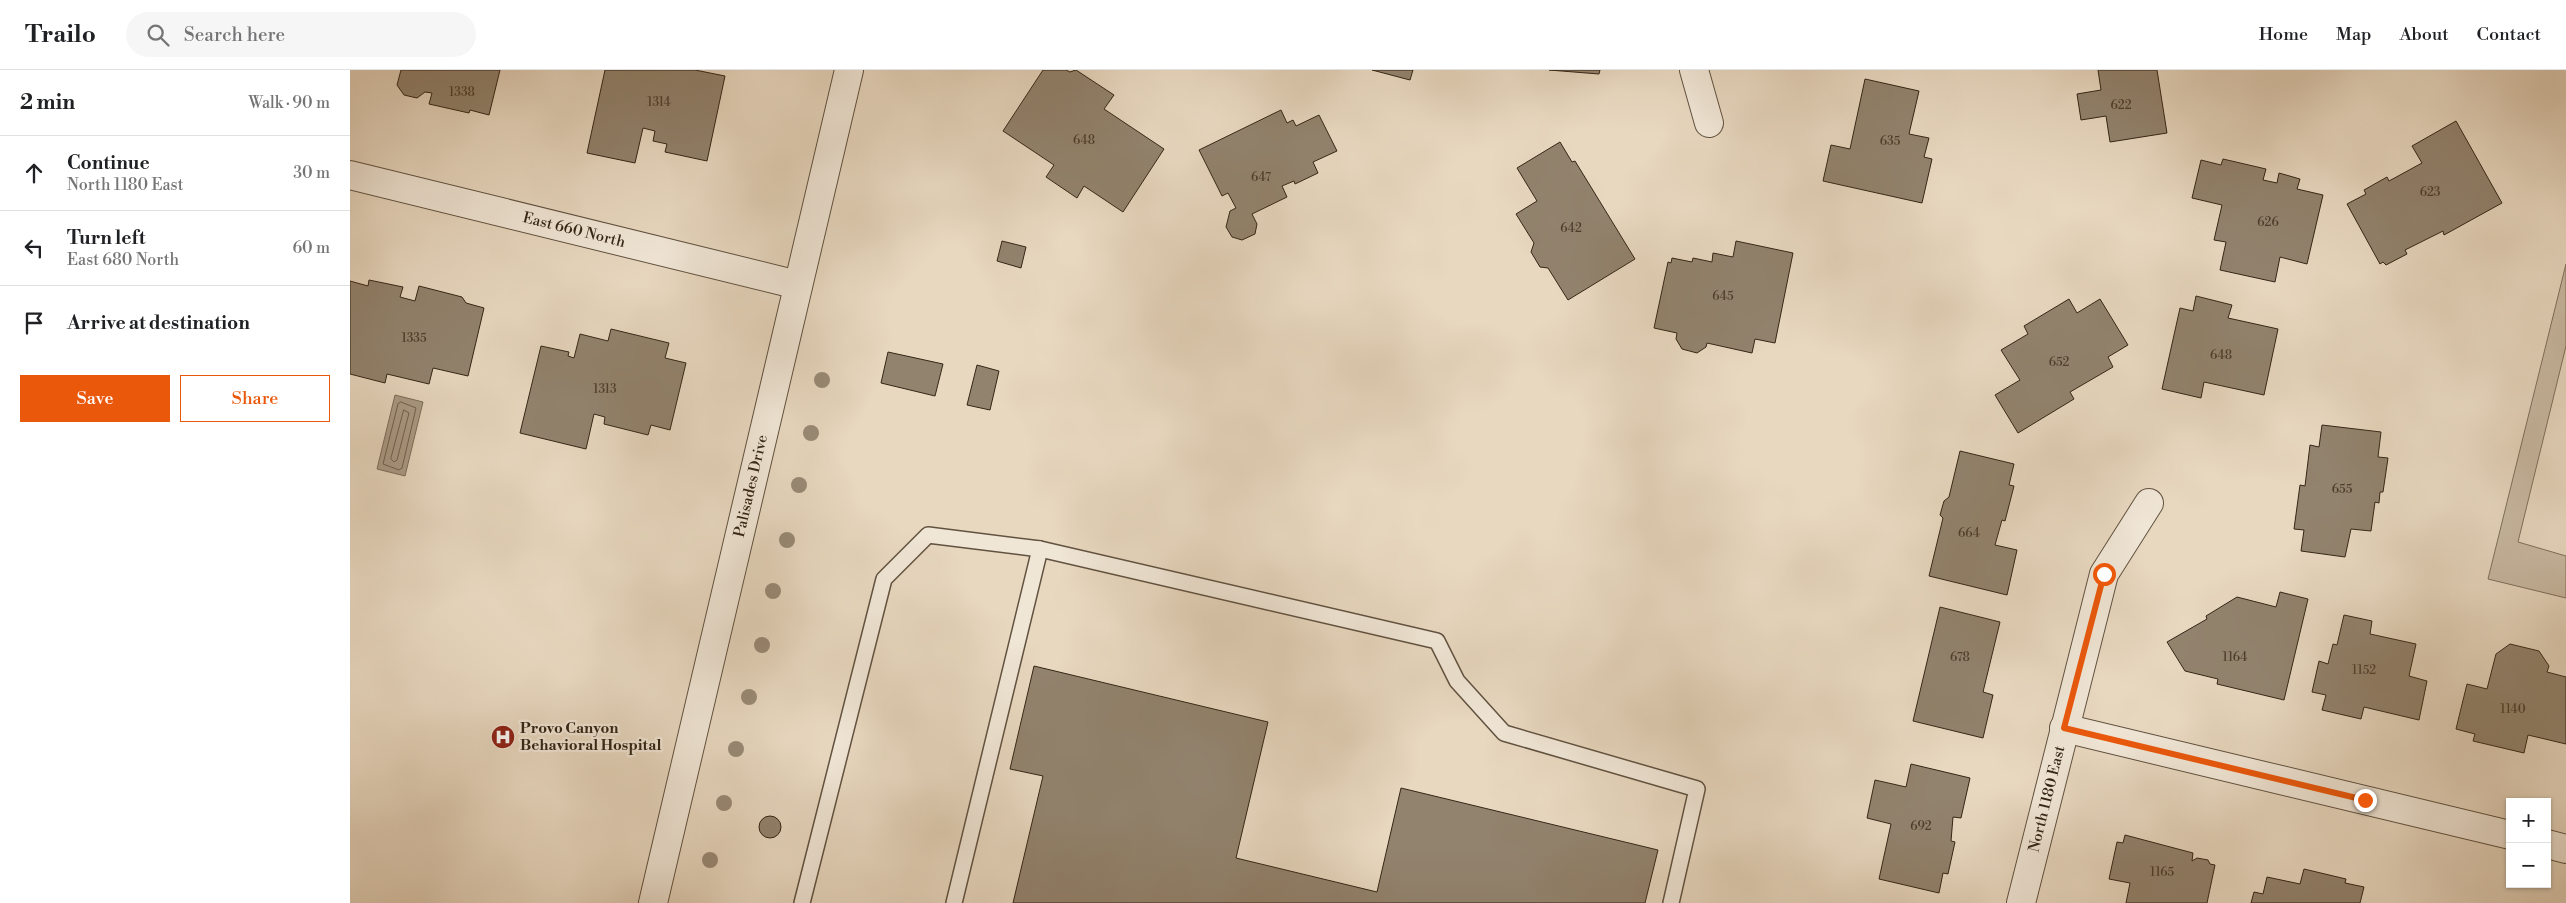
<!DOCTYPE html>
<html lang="en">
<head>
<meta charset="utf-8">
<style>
  body { margin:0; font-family:"Libre Bodoni",serif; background:#f6f6f6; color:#202124 }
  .controls { position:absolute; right:15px; bottom:15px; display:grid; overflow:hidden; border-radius:0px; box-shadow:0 1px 4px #0004 }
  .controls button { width:45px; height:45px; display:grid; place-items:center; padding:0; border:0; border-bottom:1px solid #e0e0e0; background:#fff; color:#202124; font:25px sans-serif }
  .stop { position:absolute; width:15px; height:15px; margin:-11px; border:4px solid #ea580c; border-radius:50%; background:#fff }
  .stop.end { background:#ea580c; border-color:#fff; box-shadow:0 1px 5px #0008 }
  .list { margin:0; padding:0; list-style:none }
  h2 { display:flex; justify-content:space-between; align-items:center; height:65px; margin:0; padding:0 20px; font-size:21px }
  h2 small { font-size:16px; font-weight:400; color:#757577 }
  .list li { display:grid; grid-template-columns:32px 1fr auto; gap:15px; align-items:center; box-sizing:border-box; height:75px; padding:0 20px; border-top:1px solid #e0e0e0 }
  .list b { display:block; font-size:19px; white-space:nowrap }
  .list p { margin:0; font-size:16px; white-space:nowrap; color:#757577 }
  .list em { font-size:16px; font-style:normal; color:#757577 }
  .actions { display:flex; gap:10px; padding:15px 20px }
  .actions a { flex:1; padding:11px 0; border:1px solid #ea580c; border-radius:0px; text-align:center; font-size:18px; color:#ea580c }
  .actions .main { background:#ea580c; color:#fff }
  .icon { flex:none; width:28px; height:28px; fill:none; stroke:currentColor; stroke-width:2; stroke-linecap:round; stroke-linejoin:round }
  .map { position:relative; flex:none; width:2216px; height:833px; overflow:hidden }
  header { display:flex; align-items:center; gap:30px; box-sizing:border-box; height:70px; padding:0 25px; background:#fff; border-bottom:1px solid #e0e0e0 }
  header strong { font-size:24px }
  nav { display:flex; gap:28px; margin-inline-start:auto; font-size:18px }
  .search { width:350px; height:45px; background:#f6f6f6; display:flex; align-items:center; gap:12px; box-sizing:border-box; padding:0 18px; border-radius:28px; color:#757577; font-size:19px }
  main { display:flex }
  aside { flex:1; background:#fff }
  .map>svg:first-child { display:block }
  .green { fill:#c9baa3; stroke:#7e705c }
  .water { fill:#ab9b86; stroke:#7b6c59 }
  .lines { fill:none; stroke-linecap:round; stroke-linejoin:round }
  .shore { stroke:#70604e; stroke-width:1 }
  .building { fill:#92836e; stroke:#342616 }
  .service-casing { stroke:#615240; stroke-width:18 }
  .minor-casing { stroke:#615240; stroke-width:30 }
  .tertiary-casing { stroke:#615240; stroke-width:30 }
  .service { stroke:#f0e6d6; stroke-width:15 }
  .minor { stroke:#f0e6d6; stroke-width:28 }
  .tertiary { stroke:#f0e6d6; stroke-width:28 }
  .tree { fill:#998a76 }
  .route { stroke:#ea580c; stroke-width:6 }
  .labels { text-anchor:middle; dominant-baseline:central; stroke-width:4.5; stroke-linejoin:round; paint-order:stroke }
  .number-label { font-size:12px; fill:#4c3d2c }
  .street-label { font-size:15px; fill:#342616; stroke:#f0e6d6 }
  .poi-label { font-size:15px; font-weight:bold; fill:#342616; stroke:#f0e6d6; text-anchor:start }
</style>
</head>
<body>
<header>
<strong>Trailo</strong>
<div class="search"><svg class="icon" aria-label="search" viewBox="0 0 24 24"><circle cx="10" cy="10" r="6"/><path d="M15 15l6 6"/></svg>Search here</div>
<nav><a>Home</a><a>Map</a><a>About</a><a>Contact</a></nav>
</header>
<main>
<aside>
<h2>2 min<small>Walk · 90 m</small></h2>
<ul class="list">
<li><svg class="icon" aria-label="ahead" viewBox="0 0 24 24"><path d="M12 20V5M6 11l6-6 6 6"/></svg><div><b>Continue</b><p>North 1180 East</p></div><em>30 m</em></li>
<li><svg class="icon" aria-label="left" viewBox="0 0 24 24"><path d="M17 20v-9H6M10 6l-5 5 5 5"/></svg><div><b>Turn left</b><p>East 680 North</p></div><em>60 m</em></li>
<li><svg class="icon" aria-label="arrive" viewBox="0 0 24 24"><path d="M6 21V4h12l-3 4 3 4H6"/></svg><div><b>Arrive at destination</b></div></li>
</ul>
<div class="actions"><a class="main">Save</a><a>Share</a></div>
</aside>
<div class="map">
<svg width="2216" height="833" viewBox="0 0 2216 833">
  <rect width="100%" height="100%" fill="#e8d8c0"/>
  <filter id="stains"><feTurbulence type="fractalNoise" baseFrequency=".004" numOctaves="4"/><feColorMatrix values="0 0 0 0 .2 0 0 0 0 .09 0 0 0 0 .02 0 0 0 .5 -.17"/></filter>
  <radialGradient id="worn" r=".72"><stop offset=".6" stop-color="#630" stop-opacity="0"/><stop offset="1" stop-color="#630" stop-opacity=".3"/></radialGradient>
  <path class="green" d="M2216 194V276L2168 472 2216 486V528L2138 509Z"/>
  <path class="water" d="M45 325 73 332 55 406 27 399Z"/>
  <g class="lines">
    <g class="shore">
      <path d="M51 332 66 338 52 398 49 400 33 394 48 334Z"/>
      <path d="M54 340 59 343 47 390 44 392 41 389Z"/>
    </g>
  </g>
  <g class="building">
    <path d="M51 0H150L139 45 120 40 119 43 79 34 82 23 75 22 67 28 54 25 47 15Z"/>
    <path d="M255 0H345L375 6 357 91 315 82 317 74 303 71 305 61 293 58 285 93 237 83Z"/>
    <path d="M693 0H716L720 2 726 0 764 25 754 39 814 79 773 142 734 116 727 128 696 107 704 95 653 61Z"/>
    <path d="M1022 0H1063L1060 10Z"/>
    <path d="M1199 0H1250L1249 4Z"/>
    <path d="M1748 0H1807L1817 63 1760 72 1756 46 1731 50 1727 24 1751 20Z"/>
    <path d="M1515 9 1569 21 1559 64 1579 68 1574 87 1582 89 1572 133 1473 111 1481 75 1500 79Z"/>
    <path d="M931 40 937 53 943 50 946 56 969 45 987 81 963 92 968 103 945 114 944 111 932 116 937 127 902 144 907 154 905 164 892 170 882 167 876 157 880 141 886 138 878 123 872 126 849 80Z"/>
    <path d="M2106 51 2152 133 2094 165 2093 161 2055 180 2057 184 2036 195 2033 192 2030 194 1997 134 2016 124 2014 120 2037 107 2039 111 2072 93 2062 76Z"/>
    <path d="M1210 72 1222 92 1225 91 1285 189 1218 230 1198 198 1190 197 1181 182 1184 173 1166 144 1187 131 1167 98Z"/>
    <path d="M1873 89 1916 99 1913 110 1927 113 1929 103 1950 109 1947 119 1973 125 1957 194 1930 187 1925 212 1870 200 1876 172 1864 170 1872 135 1842 128 1851 90 1871 95Z"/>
    <path d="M652 171 676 177 671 198 647 191Z"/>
    <path d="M1386 171 1443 183 1425 273 1405 269 1402 283 1357 273 1356 277 1347 283 1332 279 1326 269 1327 263 1304 258 1318 192 1321 193 1322 188 1342 192 1343 188 1362 192 1363 183 1383 187Z"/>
    <path d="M19 210 53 217 50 227 65 231 69 216 112 227 116 233 134 238 118 306 83 298 79 314 37 304 35 313 0 304V211L18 216Z"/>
    <path d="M1846 226 1882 235 1878 248 1928 259 1914 325 1854 312 1851 328 1812 319 1830 238 1843 241Z"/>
    <path d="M1719 229 1727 243 1750 229 1778 275 1758 287 1763 297 1720 322 1724 329 1668 363 1645 325 1670 310 1651 280 1678 264 1674 256Z"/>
    <path d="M261 259 319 273 315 288 336 293 320 360 301 355 298 365 254 354 255 347 244 344 236 379 170 363 191 276 219 282 218 286 224 288 230 264 258 271Z"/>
    <path d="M538 282 593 294 585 326 531 313Z"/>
    <path d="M627 295 649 301 640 340 617 335Z"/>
    <path d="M1972 355 2031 362 2028 387 2038 388 2033 422H2030L2029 433 2025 432 2021 461 2001 459 1995 487 1951 481 1954 460 1944 459 1950 415 1955 416 1960 375 1969 377Z"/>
    <path d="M1610 381 1664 394 1659 415 1664 416 1655 451 1652 450 1645 475 1667 480 1657 525 1579 506 1593 448 1590 445 1594 431 1599 427Z"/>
    <path d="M1930 522 1958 529 1934 630 1867 614 1868 609 1835 601 1817 572 1857 549 1856 546 1887 527 1926 537Z"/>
    <path d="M1590 537 1650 552 1633 622 1643 625 1633 668 1563 651Z"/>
    <path d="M1994 545 2022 551 2020 564 2066 574 2059 606 2077 611 2069 650 2014 637 2011 649 1972 640 1976 625 1962 622 1969 591 1978 594 1983 574 1987 575Z"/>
    <path d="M2160 574 2189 581 2199 596 2197 602 2216 607V674L2178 665 2174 683 2123 671 2125 664 2106 659 2117 614 2137 619 2146 584Z"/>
    <path d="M684 596 918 652 886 788 1027 822 1051 718 1308 780 1295 833H663L693 706 660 699Z"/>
    <path d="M1561 694 1620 708 1611 748 1603 747 1601 771 1605 772 1598 804 1593 803 1589 823 1529 809 1541 754 1517 748 1525 710 1556 717Z"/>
    <circle cx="420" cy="757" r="11"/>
    <path d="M1775 765 1843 783 1842 791 1847 788 1858 790 1860 794 1865 795 1857 833H1776L1780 813 1759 809 1767 772 1773 773Z"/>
    <path d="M1954 799 1996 809 1995 813 2014 817 2010 833H1901L1904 822 1913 824 1917 807 1950 814Z"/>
  </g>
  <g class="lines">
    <g class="service-casing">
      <g id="service">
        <path d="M452 833 534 509 578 465 690 479 1087 571 1107 611 1154 663 1347 719 1321 833"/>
        <path d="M604 833 690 479"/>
      </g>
    </g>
    <g class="minor-casing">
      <g id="minor">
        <path d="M1344 0 1359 53"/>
        <path d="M0 105 448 215"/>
        <path d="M1714 658 2160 765"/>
        <path d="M2197 774 2216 779"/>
        <path d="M1671 833 1754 504 1799 433"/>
      </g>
    </g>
    <g class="tertiary-casing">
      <path id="tertiary" d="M303 833 499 0"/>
    </g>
    <use href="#service" class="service"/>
    <use href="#minor" class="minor"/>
    <use href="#tertiary" class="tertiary"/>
  </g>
  <g class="tree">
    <circle cx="472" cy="310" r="8"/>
    <circle cx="461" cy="363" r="8"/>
    <circle cx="449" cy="415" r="8"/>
    <circle cx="437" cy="470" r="8"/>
    <circle cx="423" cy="521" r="8"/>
    <circle cx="412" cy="575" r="8"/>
    <circle cx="399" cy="627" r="8"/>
    <circle cx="386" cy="679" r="8"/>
    <circle cx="374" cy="733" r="8"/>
    <circle cx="360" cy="790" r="8"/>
  </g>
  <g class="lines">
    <path class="route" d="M1754 504 1714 658 2015 730"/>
  </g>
  <defs>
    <g id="hospital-disc" transform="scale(1.25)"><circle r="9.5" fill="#8f2418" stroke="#f0e6d6"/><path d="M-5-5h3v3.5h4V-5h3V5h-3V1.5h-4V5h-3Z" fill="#fff"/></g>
  </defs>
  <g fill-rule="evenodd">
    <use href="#hospital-disc" x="153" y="667"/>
  </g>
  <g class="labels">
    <g class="number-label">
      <text x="112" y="22">1338</text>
      <text x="309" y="32">1314</text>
      <text x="1771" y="35">622</text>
      <text x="734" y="70">648</text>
      <text x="1540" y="71">635</text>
      <text x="911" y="107">647</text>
      <text x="2080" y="122">623</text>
      <text x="1918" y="152">626</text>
      <text x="1221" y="158">642</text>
      <text x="1373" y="226">645</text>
      <text x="64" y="268">1335</text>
      <text x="1871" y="285">648</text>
      <text x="1709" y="292">652</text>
      <text x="255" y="319">1313</text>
      <text x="1992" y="419">655</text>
      <text x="1619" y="463">664</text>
      <text x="1610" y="587">678</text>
      <text x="1885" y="587">1164</text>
      <text x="2014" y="600">1152</text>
      <text x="2163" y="639">1140</text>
      <text x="1571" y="756">692</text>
      <text x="1812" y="802">1165</text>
    </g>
    <g class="street-label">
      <text transform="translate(224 160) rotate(14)">East 660 North</text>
      <text transform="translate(401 416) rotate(-77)">Palisades Drive</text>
      <text transform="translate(1697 729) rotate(-76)">North 1180 East</text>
    </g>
    <g class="poi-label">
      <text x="170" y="658">Provo Canyon<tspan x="170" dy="17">Behavioral Hospital</tspan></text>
    </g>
  </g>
  <rect width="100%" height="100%" filter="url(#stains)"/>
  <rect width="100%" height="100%" fill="url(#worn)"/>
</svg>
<div class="controls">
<button>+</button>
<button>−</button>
</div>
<div class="stop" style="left:1754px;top:504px"></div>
<div class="stop end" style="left:2015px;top:730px"></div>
</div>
</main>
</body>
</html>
